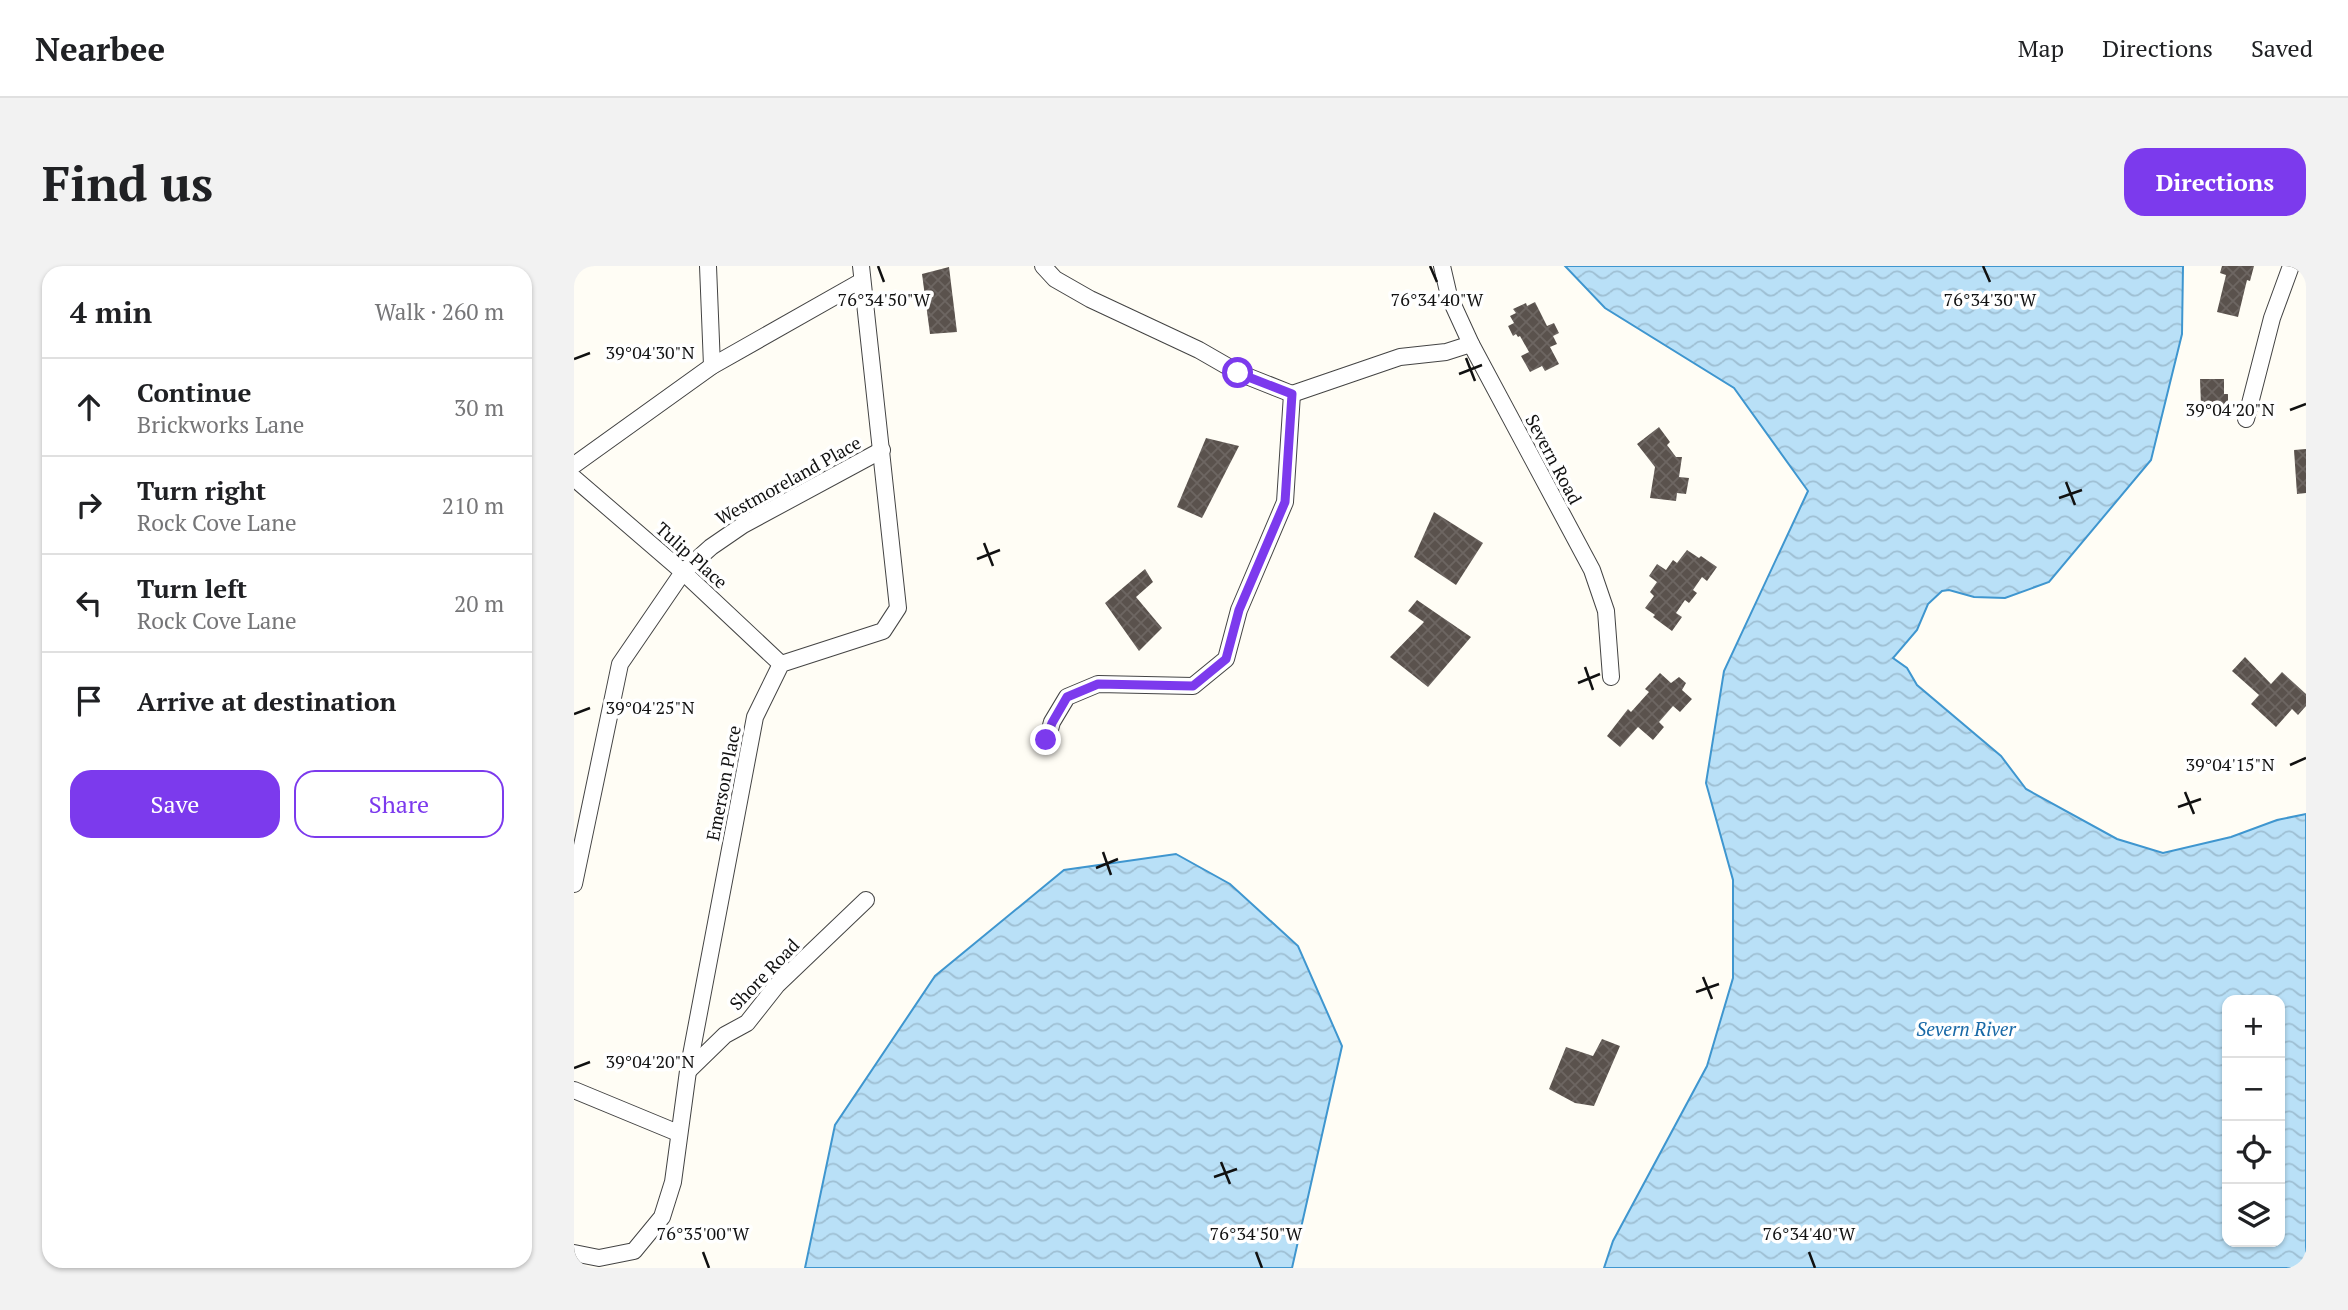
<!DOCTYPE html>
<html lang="en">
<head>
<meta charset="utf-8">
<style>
  body { margin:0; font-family:"PT Serif",serif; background:#f2f2f2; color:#202124 }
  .controls { position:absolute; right:21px; bottom:21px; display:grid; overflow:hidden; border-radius:14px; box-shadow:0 2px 5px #0004 }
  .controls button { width:63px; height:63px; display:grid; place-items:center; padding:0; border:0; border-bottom:2px solid #e0e0e0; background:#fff; color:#202124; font:35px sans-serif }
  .stop { position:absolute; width:21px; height:21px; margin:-16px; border:5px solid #7c3aed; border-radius:50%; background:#fff }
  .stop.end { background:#7c3aed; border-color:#fff; box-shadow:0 2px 7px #0008 }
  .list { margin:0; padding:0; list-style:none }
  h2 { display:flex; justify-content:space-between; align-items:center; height:91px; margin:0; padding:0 28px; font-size:30px }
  h2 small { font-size:23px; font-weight:400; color:#757577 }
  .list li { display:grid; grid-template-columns:46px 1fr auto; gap:21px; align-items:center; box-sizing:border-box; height:98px; padding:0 28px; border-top:2px solid #e0e0e0 }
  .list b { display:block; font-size:26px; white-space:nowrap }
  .list p { margin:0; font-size:23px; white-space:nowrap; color:#757577 }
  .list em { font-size:23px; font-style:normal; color:#757577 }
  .actions { display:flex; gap:14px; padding:21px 28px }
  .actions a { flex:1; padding:16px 0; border:2px solid #7c3aed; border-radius:21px; text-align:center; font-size:24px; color:#7c3aed }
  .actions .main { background:#7c3aed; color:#fff }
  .icon { flex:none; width:38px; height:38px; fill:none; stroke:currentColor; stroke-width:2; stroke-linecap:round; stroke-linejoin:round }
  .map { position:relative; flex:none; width:1732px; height:1002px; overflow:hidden; border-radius:21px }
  header { display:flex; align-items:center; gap:42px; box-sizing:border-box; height:98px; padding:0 35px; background:#fff; border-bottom:2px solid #e0e0e0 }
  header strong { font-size:33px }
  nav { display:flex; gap:38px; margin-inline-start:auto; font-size:24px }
  .intro { display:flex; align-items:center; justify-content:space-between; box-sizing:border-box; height:168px; padding:0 42px }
  h1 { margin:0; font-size:49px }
  .button { padding:18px 32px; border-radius:21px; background:#7c3aed; color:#fff; font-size:24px; font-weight:700 }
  main { display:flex; gap:42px; padding:0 42px }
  aside { flex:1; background:#fff; border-radius:21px; box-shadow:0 2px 5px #0004 }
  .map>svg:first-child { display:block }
  .water { fill:url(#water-waves); stroke:#3f96cf; stroke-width:2; fill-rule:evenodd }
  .building { fill:url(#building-cross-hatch) }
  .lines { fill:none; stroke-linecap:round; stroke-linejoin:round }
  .minor-casing { stroke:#444; stroke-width:18 }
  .minor { stroke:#fff; stroke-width:16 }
  .route { stroke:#7c3aed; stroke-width:9 }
  .ticks { fill:none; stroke:#111; stroke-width:2.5 }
  .labels { text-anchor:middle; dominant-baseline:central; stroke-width:7; stroke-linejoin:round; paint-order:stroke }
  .street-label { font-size:18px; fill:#111; stroke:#fff }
  .water-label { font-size:19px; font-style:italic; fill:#1768a6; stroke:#fff }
  .ticks-label { font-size:18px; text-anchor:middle; fill:#111; stroke:#fff; stroke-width:7; stroke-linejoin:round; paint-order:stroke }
</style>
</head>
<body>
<header>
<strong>Nearbee</strong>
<nav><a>Map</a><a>Directions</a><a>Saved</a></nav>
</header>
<div class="intro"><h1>Find us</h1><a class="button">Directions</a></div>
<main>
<aside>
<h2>4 min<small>Walk · 260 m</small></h2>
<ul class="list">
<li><svg class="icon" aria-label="ahead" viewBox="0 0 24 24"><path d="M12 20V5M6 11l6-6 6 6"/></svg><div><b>Continue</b><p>Brickworks Lane</p></div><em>30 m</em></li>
<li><svg class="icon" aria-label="right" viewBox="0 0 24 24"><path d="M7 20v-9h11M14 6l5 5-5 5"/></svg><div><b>Turn right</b><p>Rock Cove Lane</p></div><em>210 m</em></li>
<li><svg class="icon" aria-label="left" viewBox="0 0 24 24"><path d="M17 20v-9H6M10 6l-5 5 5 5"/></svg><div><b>Turn left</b><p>Rock Cove Lane</p></div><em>20 m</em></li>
<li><svg class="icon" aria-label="arrive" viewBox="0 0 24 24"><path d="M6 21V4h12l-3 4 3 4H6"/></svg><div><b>Arrive at destination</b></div></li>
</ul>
<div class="actions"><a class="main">Save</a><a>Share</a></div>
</aside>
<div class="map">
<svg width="1732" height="1002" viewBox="0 0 1732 1002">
  <defs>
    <pattern id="water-waves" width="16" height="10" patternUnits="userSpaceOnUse" patternTransform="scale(1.75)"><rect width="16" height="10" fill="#b9e0f7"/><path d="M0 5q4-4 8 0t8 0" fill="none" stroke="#9ebfd3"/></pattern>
    <pattern id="building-cross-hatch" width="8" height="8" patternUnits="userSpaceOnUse" patternTransform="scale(1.75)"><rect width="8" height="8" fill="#5a524d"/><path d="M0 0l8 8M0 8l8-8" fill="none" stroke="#6d6662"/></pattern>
  </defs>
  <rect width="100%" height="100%" fill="#fffdf5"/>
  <g class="water">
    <path d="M991 0H1609L1608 68 1577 194 1475 316 1431 332 1400 331 1375 324 1368 325 1354 338 1343 364 1319 392 1333 402 1343 419 1427 490 1452 523 1543 573 1589 587 1657 571 1703 554 1732 548V1002H1030L1039 975 1133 800 1159 712V614L1132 517 1150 405 1234 225 1160 122 1031 42ZM1653 734H1706V976H1653Z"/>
    <path d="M602 588 656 618 724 680 768 780 718 1002H231L261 859 361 710 490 604Z"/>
  </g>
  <g class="building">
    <path d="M1648 0H1680L1676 15 1673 14 1664 51 1643 46 1652 9 1646 7Z"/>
    <path d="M375 1 383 66 356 68 348 8Z"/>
    <path d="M961 36 973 60 980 57 985 67 979 70 983 78 976 81 985 98 971 105 968 100 956 106 947 90 955 86 946 70 944 71 942 68 939 70 934 60 940 57 936 50 942 47 939 43 952 37 953 40Z"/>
    <path d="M1626 113H1650V128H1654V143H1638V140H1627Z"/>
    <path d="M1085 161 1096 176 1093 179 1102 191H1108L1105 211 1115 212 1112 228 1103 227 1102 235 1076 232 1081 201 1063 178Z"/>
    <path d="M632 172 665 180 628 252 603 241Z"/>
    <path d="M1732 183V227L1723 228 1720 184Z"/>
    <path d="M860 246 909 277 882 319 840 291Z"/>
    <path d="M1113 284 1125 292 1127 290 1143 301 1133 315 1128 311 1119 324 1123 327 1115 337 1111 334 1102 347 1108 351 1098 365 1079 351 1081 349 1071 342 1080 330 1076 326 1083 316 1075 310 1083 298 1092 304 1099 294 1103 297Z"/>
    <path d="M571 303 579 316 562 331 588 362 565 385 531 337Z"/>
    <path d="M843 334 897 371 854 421 816 391 850 356 834 345Z"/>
    <path d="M1671 391 1697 418 1708 406 1732 428V440L1724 449 1718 443 1702 461 1677 438 1685 429 1658 405Z"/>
    <path d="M1086 407 1097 417 1105 411 1112 417 1108 424 1118 433 1106 446 1099 440 1085 456 1090 461 1079 474 1064 461 1046 481 1033 470 1054 443 1057 446 1075 426 1071 423Z"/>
    <path d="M1028 773 1046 780 1020 840 1001 837 975 823 992 781 1019 790Z"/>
  </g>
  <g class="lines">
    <g class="minor-casing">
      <g id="minor">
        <path d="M134 0 138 100"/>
        <path d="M469 0 481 13 516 33 625 84 665 107 718 128"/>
        <path d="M868 0 875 30 897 78 1018 304 1032 345 1037 411"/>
        <path d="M718 128 826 91 872 86 897 78"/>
        <path d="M1672 153 1698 52 1717 0"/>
        <path d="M0 199 138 100 288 15"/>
        <path d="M0 212 109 306 207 398"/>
        <path d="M473 474 478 456 493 431 524 418 619 420 652 393 665 344 711 236 718 128"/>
        <path d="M0 618 46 398 109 306 137 281 169 259 308 184"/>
        <path d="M114 805 151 769 173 757 203 719 292 634"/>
        <path d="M0 824 104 867"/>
        <path d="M0 987 25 992 60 985 88 951 99 916 114 805 181 451 207 398 309 365 324 342 287 0"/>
      </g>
    </g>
    <use href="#minor" class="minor"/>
  </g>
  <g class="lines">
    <path class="route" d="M472 474 478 457 493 431 524 418 619 420 652 393 665 344 711 236 718 128 664 107"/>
  </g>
  <path class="ticks" d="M304 0 310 16M856 0 863 16M1409 0 1416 16M892 92 901 115M0 93 16 87M885 108 908 99M1716 144 1732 138M1492 216 1501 239M1485 232 1508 224M410 277 419 300M403 293 426 284M1011 401 1019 424M1004 417 1026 408M0 448 16 442M1716 499 1732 492M1611 526 1620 548M1604 541 1627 533M529 586 537 609M522 602 544 593M1129 711 1138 733M1122 726 1145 718M0 802 16 796M647 896 656 918M640 911 663 903M129 986 135 1002M682 986 688 1002M1235 986 1241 1002"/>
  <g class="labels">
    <g class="street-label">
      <text transform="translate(980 193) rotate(62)">Severn Road</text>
      <text transform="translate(214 214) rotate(-29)">Westmoreland Place</text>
      <text transform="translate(118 289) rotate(42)">Tulip Place</text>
      <text transform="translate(149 517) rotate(-79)">Emerson Place</text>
      <text transform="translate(190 708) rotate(-46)">Shore Road</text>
    </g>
    <g class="water-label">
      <text x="1392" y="762">Severn River</text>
    </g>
  </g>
  <g class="ticks-label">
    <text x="1416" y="40">76°34'30"W</text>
    <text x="310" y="40">76°34'50"W</text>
    <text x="863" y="40">76°34'40"W</text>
    <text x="76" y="93">39°04'30"N</text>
    <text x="1656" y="150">39°04'20"N</text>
    <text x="76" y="448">39°04'25"N</text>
    <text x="1656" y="505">39°04'15"N</text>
    <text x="76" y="802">39°04'20"N</text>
    <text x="129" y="974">76°35'00"W</text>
    <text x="682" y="974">76°34'50"W</text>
    <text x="1235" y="974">76°34'40"W</text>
  </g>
</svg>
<div class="controls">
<button>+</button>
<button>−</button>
<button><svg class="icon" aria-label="locate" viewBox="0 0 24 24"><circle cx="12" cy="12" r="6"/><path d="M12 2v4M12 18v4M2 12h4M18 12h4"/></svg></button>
<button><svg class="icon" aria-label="layers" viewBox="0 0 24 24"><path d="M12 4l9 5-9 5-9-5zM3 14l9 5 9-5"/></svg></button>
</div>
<div class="stop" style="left:664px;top:107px"></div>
<div class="stop end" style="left:472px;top:474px"></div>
</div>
</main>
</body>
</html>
